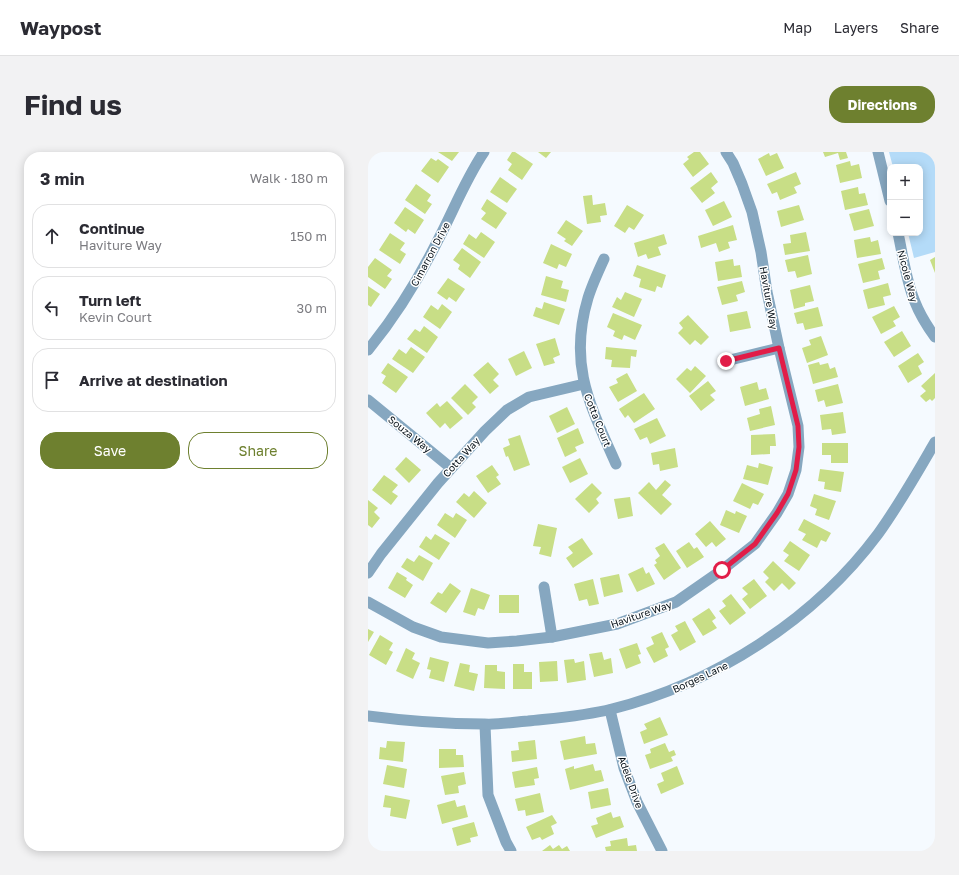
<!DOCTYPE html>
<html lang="en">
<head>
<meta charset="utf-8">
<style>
  body { margin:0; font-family:"Golos Text",sans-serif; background:#f2f2f3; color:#2b2b33 }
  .controls { position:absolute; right:12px; top:12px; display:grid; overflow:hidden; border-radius:8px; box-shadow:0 2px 10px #0003 }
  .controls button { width:36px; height:36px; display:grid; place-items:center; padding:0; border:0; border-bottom:1px solid #e1e1e2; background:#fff; color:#2b2b33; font:20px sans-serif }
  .stop { position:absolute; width:12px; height:12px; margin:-9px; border:3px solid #e11d48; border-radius:50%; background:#fff }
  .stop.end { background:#e11d48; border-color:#fff; box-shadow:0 1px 4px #0008 }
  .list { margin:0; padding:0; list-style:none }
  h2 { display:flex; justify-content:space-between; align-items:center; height:52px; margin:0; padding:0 16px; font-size:17px }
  h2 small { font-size:13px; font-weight:400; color:#7c7c81 }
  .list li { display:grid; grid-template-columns:26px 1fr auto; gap:12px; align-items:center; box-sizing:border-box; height:64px; margin:0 8px 8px; padding:0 8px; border:1px solid #e1e1e2; border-radius:16px }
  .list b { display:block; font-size:15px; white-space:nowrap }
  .list p { margin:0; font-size:13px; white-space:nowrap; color:#7c7c81 }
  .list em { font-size:13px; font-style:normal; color:#7c7c81 }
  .actions { display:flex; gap:8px; padding:12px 16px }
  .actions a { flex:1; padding:9px 0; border:1px solid #6e802f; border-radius:16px; text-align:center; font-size:14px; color:#6e802f }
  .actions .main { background:#6e802f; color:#fff }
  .icon { flex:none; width:22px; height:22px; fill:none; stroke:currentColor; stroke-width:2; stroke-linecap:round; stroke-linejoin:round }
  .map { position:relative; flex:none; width:567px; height:699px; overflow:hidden; border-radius:16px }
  header { display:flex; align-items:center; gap:24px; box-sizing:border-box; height:56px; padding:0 20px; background:#fff; border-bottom:1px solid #e1e1e2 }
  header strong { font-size:19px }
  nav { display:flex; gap:22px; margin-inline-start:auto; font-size:14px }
  .intro { display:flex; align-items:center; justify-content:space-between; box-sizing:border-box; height:96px; padding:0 24px }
  h1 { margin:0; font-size:28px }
  .button { padding:10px 18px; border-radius:16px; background:#6e802f; color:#fff; font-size:14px; font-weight:700 }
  main { display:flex; gap:24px; padding:0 24px }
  aside { flex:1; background:#fff; border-radius:16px; box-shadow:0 2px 10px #0003 }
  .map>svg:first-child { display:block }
  .green { fill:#b4dbf8 }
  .building { fill:#c8de86 }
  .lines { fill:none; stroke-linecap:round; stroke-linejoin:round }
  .minor { stroke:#86a7c0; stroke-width:11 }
  .tertiary { stroke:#86a7c0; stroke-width:11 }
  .route { stroke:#e11d48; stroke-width:5 }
  .labels { text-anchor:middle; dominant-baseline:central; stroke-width:3; stroke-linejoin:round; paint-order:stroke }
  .street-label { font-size:10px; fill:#061018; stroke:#fff }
</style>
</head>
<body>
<header>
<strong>Waypost</strong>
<nav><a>Map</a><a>Layers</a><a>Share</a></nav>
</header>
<div class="intro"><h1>Find us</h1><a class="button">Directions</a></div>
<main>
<aside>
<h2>3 min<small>Walk · 180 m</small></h2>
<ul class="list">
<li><svg class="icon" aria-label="ahead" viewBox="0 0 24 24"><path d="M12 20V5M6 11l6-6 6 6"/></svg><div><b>Continue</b><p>Haviture Way</p></div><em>150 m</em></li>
<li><svg class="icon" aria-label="left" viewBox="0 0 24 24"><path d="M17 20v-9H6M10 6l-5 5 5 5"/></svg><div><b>Turn left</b><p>Kevin Court</p></div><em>30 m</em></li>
<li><svg class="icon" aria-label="arrive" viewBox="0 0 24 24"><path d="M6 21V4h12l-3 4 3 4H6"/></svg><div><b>Arrive at destination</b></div></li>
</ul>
<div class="actions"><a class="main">Save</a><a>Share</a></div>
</aside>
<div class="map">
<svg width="567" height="699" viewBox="0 0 567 699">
  <rect width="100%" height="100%" fill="#f5faff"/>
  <path class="green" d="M521 0H567V100L546 106 540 81H552V15H525Z"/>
  <g class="building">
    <path d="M70 0H91L84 9Z"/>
    <path d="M144 0H147L165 12 154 28 140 18 144 12 139 8Z"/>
    <path d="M170 0H183L178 6Z"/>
    <path d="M326 0H332L341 12 325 25 315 12 321 7 319 5Z"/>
    <path d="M455 0H478L480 6 472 8 470 1 457 5Z"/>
    <path d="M401 1 402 4 409 1 416 16 398 24 390 7Z"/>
    <path d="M63 6 68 9 70 7 81 15 70 31 53 19Z"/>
    <path d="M482 9 483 14 491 12 494 26 472 31 468 13Z"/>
    <path d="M343 20 350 30 343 36 347 41 334 51 322 36Z"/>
    <path d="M428 20 433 32 426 35 429 41 412 48 409 40 404 42 399 32Z"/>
    <path d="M132 25 149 37 139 51 122 40Z"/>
    <path d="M48 32 63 43 59 49 64 52 57 62 37 48Z"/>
    <path d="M490 35 491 42 497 41 500 53 477 58 473 39Z"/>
    <path d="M224 43 225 53 237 51 239 63 232 64 233 70 219 72 215 44Z"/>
    <path d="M119 47 139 61 128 77 113 67 118 61 113 57Z"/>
    <path d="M356 49 364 65 345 74 337 58Z"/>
    <path d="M259 53 276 63 266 78 261 75 257 81 246 74Z"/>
    <path d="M431 53 436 68 413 75 409 59Z"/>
    <path d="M37 55 56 68 47 82 40 77 38 80 26 71Z"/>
    <path d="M501 57 506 74 486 79 481 62Z"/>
    <path d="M198 68 215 79 204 94 196 89 198 87 189 81Z"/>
    <path d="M365 73 369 88 360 90 362 96 351 100 348 91 333 96 330 84Z"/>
    <path d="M113 80 127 90 116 106 95 92 101 82 108 87Z"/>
    <path d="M438 80 442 99 417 103 415 92 423 91 422 83Z"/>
    <path d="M22 81 37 91 32 98 38 102 32 112 11 98Z"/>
    <path d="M296 82 299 92 290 95 293 103 280 107 278 102 270 105 266 91Z"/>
    <path d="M502 85 503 90 510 88 513 102 489 106 486 88Z"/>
    <path d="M183 92 204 102 198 115 191 112 189 117 175 111Z"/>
    <path d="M94 96 113 110 102 126 90 117 92 113 85 108Z"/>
    <path d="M440 103 444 122 429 126 427 119 420 120 417 108Z"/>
    <path d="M567 105V121L562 108Z"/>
    <path d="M7 106 24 118 19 124 24 127 17 137 0 125V115Z"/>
    <path d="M514 106 517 117 510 119 512 127 495 131 490 112Z"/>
    <path d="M365 107 366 114 372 113 374 125 350 129 347 110Z"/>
    <path d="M269 113 298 123 294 136 289 134 287 140 271 135 273 127 265 124Z"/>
    <path d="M178 124 195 129 193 136 201 138 198 150 173 143Z"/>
    <path d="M80 126 97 137 88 150 81 145 79 148 69 141Z"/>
    <path d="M374 129 377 140 368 143 370 149 354 153 349 135Z"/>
    <path d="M520 131 523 143 515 145 517 153 500 157 495 138Z"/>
    <path d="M442 133 446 149 437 151V154L426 157 422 138Z"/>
    <path d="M0 134 12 142 3 155 0 153Z"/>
    <path d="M257 140 274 147 266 165 244 155 249 145 253 148Z"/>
    <path d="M176 150 197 157 191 173 165 164 168 155 174 157Z"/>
    <path d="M74 152 84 160 72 177 55 165 63 153 70 158Z"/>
    <path d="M526 154 532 165 525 169 528 174 513 182 504 165Z"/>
    <path d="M450 155 455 174 437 178 435 171 429 172 426 161Z"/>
    <path d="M379 159 383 176 362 180 359 163Z"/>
    <path d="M245 161 274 173 267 188 256 183 254 188 245 184 247 179 239 175Z"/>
    <path d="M320 163 341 185 333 193 327 188 322 193 310 181 315 176 311 171Z"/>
    <path d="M56 174 70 185 59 201 39 187 47 177 52 180Z"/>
    <path d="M534 179 543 194 526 205 516 190Z"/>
    <path d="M453 184 460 203 439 211 434 196 443 193 441 188Z"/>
    <path d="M187 186 192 203 185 206 187 211 176 214 168 192Z"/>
    <path d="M43 195 57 205 45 221 24 207 31 197 38 202Z"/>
    <path d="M238 195 269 198 268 205 263 204 262 216 243 215 244 208 237 207Z"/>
    <path d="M156 199 164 216 148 224 140 207Z"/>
    <path d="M550 201 556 210 550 214 554 222 540 231 530 214Z"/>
    <path d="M120 210 131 222 125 228 131 234 122 242 105 223Z"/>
    <path d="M451 210 452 213 460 211 462 217 467 215 470 225 445 232 440 213Z"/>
    <path d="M20 211 40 225 28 241 14 231 18 224 13 221Z"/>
    <path d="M327 214 338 224 322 241 308 227 319 216 323 219Z"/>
    <path d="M259 221 269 239 250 250 241 235 250 231 248 227Z"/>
    <path d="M567 221V246L564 249 562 247 558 250 552 244 558 239 553 234Z"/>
    <path d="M340 229 348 239 342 243 347 248 333 259 321 244Z"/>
    <path d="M389 230 391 238 398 236 401 247 377 254 372 235Z"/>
    <path d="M97 232 110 245 104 251 108 255 100 263 83 246Z"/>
    <path d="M470 232 475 251 458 255 456 248 450 250 447 238Z"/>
    <path d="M276 241 287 257 266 271 260 263 257 266 251 257Z"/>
    <path d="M79 249 95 266 82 277 77 271 72 276 58 261 69 251 72 255Z"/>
    <path d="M403 254 407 273 382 279 379 266 392 262 391 257Z"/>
    <path d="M199 255 207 272 189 281 181 264Z"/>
    <path d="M475 260 478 281 464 283 463 277 454 278 452 263Z"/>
    <path d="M289 266 298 284 282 292 279 285 272 288 266 277Z"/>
    <path d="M210 276 216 291 207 295 209 299 197 305 189 286Z"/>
    <path d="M407 282 408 294H402V302L383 303V283Z"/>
    <path d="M152 283 162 313 146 319 140 304 138 305 135 296 142 293 140 287Z"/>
    <path d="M454 291H480V311H463V303H454Z"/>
    <path d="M307 296 310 315 292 319 291 312 285 313 283 301Z"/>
    <path d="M38 305 53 318 41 331 27 317Z"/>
    <path d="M212 306 220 322 202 331 194 315Z"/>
    <path d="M391 311 405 315 400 333 375 327 379 313 390 316Z"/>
    <path d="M124 313 131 323 128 325 133 332 120 341 108 324Z"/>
    <path d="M452 317 476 320 473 340 456 337 457 330 450 329Z"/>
    <path d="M16 323 30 333 24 340 30 344 23 353 4 338Z"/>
    <path d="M297 328 303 333 294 343 304 352 293 363 270 341 281 330 288 338Z"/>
    <path d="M224 331 234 341 228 347 231 351 221 361 207 347Z"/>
    <path d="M374 331 396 342 390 353 385 351 382 357 365 349Z"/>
    <path d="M106 339 119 351 106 366 88 350 96 341 101 345Z"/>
    <path d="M446 342 468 349 461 368 447 363 449 357 442 354Z"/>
    <path d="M262 345 265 364 250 367 246 347Z"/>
    <path d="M0 348 10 356 6 360 12 366 4 376 0 373Z"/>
    <path d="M358 358 367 362 368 359 379 364 371 381 352 373Z"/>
    <path d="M77 361 85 366 88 361 99 368 87 386 69 373Z"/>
    <path d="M436 367 463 381 458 390 453 388 449 396 434 388 438 382 430 378Z"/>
    <path d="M342 369 358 387 348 395 344 390 338 395 327 382Z"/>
    <path d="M170 372 189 376 183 405 171 402 173 395 165 394Z"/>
    <path d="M67 382 82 391 71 408 51 395 58 384 63 388Z"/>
    <path d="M214 386 225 402 205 416 198 406 205 401 200 395Z"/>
    <path d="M422 389 442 403 431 419 416 409 421 403 415 399Z"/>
    <path d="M321 390 326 397 329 395 336 405 319 416 308 399Z"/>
    <path d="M296 391 313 416 296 428 286 413 289 411 287 408 292 404 287 396Z"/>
    <path d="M51 403 65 411 55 429 33 415 39 406 46 410Z"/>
    <path d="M405 409 428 431 421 438 414 431 406 439 397 430 401 426 395 420Z"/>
    <path d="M275 415 278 422 281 420 287 432 269 440 260 422Z"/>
    <path d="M29 420 39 426 38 428 45 433 37 446 20 436Z"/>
    <path d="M251 422 255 440 236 445 232 426Z"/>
    <path d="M225 427 231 452 221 454 219 447 211 449 206 432Z"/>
    <path d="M386 427 399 444 382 457 374 447 380 442 374 436Z"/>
    <path d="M82 431 93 439 78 461 62 451 70 440 74 442Z"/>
    <path d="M103 436 122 443 116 458 110 456 107 464 95 460Z"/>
    <path d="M363 442 378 461 362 473 351 459 358 454 354 449Z"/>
    <rect x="131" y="443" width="20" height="18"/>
    <path d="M341 456 348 466 344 469 349 476 335 484 324 467Z"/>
    <path d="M317 469 328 490 312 499 303 483 310 479 307 474Z"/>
    <path d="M0 477 6 480 0 490Z"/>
    <path d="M294 480 301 495 297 497 300 504 286 511 278 496 286 492 283 485Z"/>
    <path d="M12 483 25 491 21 498 25 500 18 513 1 503Z"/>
    <path d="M269 491 273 502 270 503 273 511 258 517 251 497Z"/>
    <path d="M38 496 47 501 44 507 52 511 45 527 28 519Z"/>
    <path d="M234 500 236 508 243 506 245 521 226 525 221 502Z"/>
    <path d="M62 505 81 510 76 530 61 526 63 518 59 517Z"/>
    <path d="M206 507 207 511 216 509 218 528 199 531 196 508Z"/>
    <path d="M189 509 190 529 172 530 171 510Z"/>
    <path d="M92 511 102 513 101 520 110 522 106 539 86 534Z"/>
    <path d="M145 512H156V520H164V537H145Z"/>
    <path d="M117 513H129V519L137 520V537L116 536Z"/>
    <path d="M292 565 300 583 276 592 272 580 279 577 276 572Z"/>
    <path d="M217 584 218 592 227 591 229 602 196 608 192 589Z"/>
    <path d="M167 588 169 607 144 610 143 599 151 598 150 590Z"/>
    <path d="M19 589 37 590 35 610 11 607 12 595 18 596Z"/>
    <path d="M297 591 301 600 306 598 308 603 303 605 305 609 282 617 277 603 283 601 282 597Z"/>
    <path d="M71 597H88V603H95L96 615 71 616Z"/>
    <path d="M225 612 227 619 233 618 236 629 202 638 197 617 206 614V617Z"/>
    <path d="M19 613 39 617 36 636 15 632Z"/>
    <path d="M309 614 316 632 293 642 289 632 296 629 293 621Z"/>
    <path d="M169 615 171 626 166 627 167 633 147 636 144 620Z"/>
    <path d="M96 620 98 632 90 634 91 641 77 643 73 624Z"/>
    <path d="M240 636 243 653 223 657 220 640Z"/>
    <path d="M172 641 176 660 158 664 157 658 150 659 147 647Z"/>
    <path d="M17 643 42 648 38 667 22 664 23 656 15 655Z"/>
    <path d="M87 648 89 655 97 653 100 665 74 672 69 653Z"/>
    <path d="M243 660 245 666 252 664 256 675 228 686 223 674 230 672 228 666Z"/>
    <path d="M184 663 189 671 183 674 186 682 174 688 172 685 164 688 158 675Z"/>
    <path d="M106 670 110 684 102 686 103 690 89 694 84 676Z"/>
    <path d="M259 686 260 694 268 693 269 699H238L237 695 243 694 242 689Z"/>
    <path d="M182 693 185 697 191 693 194 697 199 694 202 699H174Z"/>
  </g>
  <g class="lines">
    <g class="minor">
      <path d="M510 0 522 49"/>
      <path d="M530 81C535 104 538 129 547 150 552 163 559 174 567 185"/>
      <path d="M236 107C230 120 224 133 220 146 200 213 222 253 248 312"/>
      <path d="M0 198C27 165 50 128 69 90 85 60 97 28 116 0"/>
      <path d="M358 209 411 196"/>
      <path d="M0 248 83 316"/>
      <path d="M0 421 13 402 70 331 117 279 139 258 161 245 216 232"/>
      <path d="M176 435 184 485"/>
      <path d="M0 450 45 475 73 485 120 491 149 489 184 485 249 472 308 450 354 418 387 392 409 361 420 342 428 318 431 295 430 274 411 196 399 140 393 100 384 60 374 32 365 11 358 0"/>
      <path d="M242 558 256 616 269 650 294 699"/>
      <path d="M117 573 120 643 138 690 143 699"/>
    </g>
    <path class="tertiary" d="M0 564C38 569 77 572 116 572 130 573 145 570 160 569 188 566 217 564 244 557 347 531 446 468 510 382 531 353 549 321 567 290"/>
  </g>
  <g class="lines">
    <path class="route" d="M354 418 387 392 409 361 420 342 428 318 431 295 430 274 411 196 358 209"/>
  </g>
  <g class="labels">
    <g class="street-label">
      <text transform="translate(62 102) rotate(-62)">Cimarron Drive</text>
      <text transform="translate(540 124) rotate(75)">Nicole Way</text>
      <text transform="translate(401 146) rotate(80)">Haviture Way</text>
      <text transform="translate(230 268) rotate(68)">Cotta Court</text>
      <text transform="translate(42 282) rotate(39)">Souza Way</text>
      <text transform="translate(93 305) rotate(-48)">Cotta Way</text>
      <text transform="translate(273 462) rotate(-19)">Haviture Way</text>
      <text transform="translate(332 525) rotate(-25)">Borges Lane</text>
      <text transform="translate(263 630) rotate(70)">Adele Drive</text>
    </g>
  </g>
</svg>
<div class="controls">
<button>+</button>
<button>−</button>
</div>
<div class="stop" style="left:354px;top:418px"></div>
<div class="stop end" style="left:358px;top:209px"></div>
</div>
</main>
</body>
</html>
